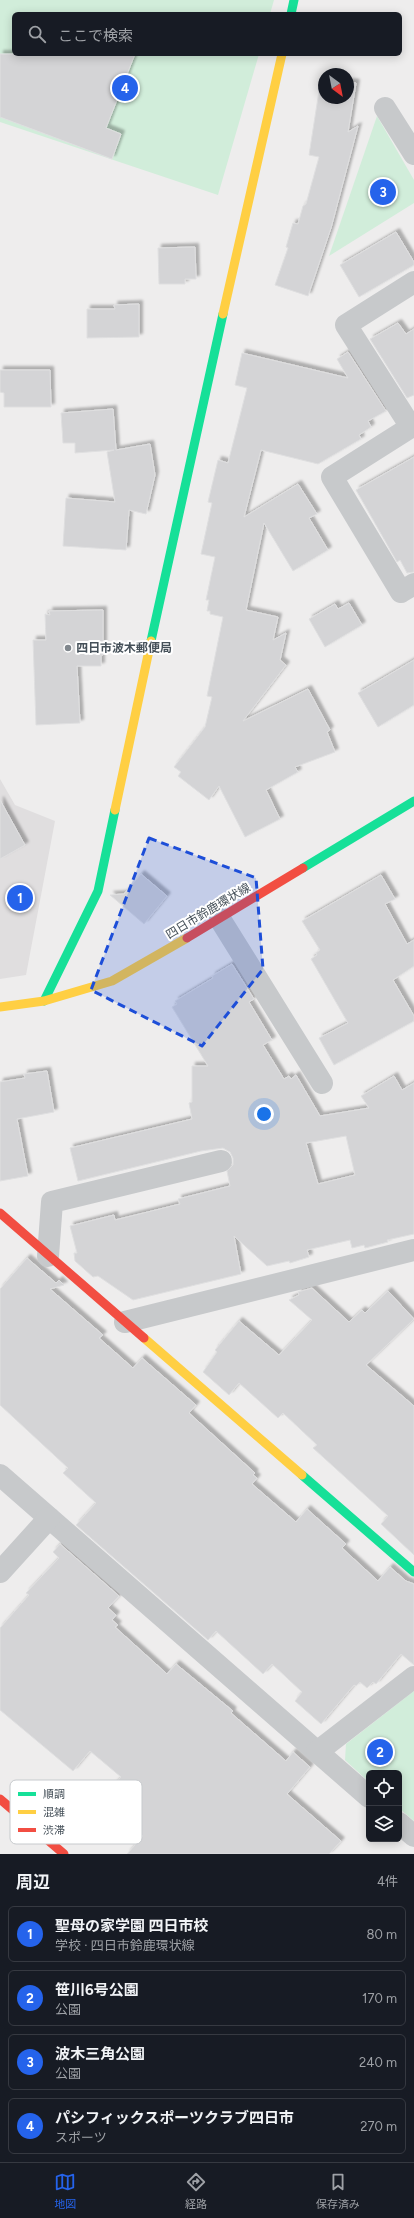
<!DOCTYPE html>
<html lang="ja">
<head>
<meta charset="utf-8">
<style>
  body { margin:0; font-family:Figtree,"Noto Sans JP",sans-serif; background:#242831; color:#f1f3f6 }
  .controls { position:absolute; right:12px; bottom:12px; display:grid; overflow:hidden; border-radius:6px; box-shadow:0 2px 10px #0003 }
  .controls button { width:36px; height:36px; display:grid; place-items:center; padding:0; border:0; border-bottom:1px solid #363941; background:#171b24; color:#f1f3f6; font:20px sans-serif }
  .compass { position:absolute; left:318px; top:68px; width:36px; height:36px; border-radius:50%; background:#171b24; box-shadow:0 2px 10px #0003; rotate:148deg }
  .you { position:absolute; left:264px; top:1114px; width:14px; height:14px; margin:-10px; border:3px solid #fff; border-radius:50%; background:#1a73e8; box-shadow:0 0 0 6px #1a73e833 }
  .badge { display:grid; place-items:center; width:26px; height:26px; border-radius:50%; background:#2563eb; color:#fff; font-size:13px; font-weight:700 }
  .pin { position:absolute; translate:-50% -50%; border:2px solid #fff; box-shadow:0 1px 4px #0006 }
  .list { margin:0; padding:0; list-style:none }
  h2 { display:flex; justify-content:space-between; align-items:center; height:52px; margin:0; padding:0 16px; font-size:17px }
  h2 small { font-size:13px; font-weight:400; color:#9ea1a6 }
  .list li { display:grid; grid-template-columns:26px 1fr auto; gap:12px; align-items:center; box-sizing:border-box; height:56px; margin:0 8px 8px; padding:0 8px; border:1px solid #363941; border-radius:6px }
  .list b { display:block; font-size:15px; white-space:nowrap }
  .list p { margin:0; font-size:13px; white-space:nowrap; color:#9ea1a6 }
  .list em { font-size:13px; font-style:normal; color:#9ea1a6 }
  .icon { flex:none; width:22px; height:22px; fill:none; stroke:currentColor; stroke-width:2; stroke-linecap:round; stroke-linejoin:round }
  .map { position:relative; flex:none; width:414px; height:1854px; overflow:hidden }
  .search { position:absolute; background:#171b24; box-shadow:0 2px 10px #0003; left:12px; right:12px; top:12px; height:44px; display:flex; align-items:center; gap:10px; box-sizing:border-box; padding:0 14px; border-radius:6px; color:#9ea1a6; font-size:15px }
  .sheet { height:308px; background:#171b24 }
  nav { display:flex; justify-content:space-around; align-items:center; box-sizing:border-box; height:56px; border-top:1px solid #363941; background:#171b24; font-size:11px; color:#9ea1a6 }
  nav a { display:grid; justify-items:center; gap:2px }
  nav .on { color:#2563eb }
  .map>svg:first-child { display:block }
  .education { fill:#e0dedf }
  .green { fill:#d1edda }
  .building { fill:#d4d4d6; stroke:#dfdfe0; fill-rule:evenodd; filter:url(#shadow) }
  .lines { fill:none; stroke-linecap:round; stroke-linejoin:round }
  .street { stroke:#c7c9cb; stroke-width:22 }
  .fast { stroke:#16e098; stroke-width:9 }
  .slow { stroke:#ffcf43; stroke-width:9 }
  .jam { stroke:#f24e42; stroke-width:9 }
  .marked { fill:#1d4ed8; fill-opacity:0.2; stroke:#1d4ed8; stroke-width:3; stroke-dasharray:8 5; stroke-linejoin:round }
  .poi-dot { fill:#80878d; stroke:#fff; stroke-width:1.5 }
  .labels { text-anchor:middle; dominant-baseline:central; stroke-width:4; stroke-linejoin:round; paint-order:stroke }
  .poi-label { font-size:12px; font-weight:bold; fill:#455059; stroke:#fff; text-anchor:start }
  .street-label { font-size:12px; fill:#455059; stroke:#fff }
  .key { fill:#fff; stroke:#c7cacd; stroke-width:1 }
  .key-label { font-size:11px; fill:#455059 }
</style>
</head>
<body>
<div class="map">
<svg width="414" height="1854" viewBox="0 0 414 1854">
  <defs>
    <filter id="shadow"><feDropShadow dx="3.5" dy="-3.5" stdDeviation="1" flood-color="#0004"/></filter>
  </defs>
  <rect width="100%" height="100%" fill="#eeeded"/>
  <path class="education" d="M0 779 15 805 55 821 26 975 0 979Z"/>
  <g class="green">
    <path d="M0 0H274L270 14H14V54H259L218 195 0 122Z"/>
    <path d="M377 116 414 180V203L329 256Z"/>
    <path d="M414 1691V1821L399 1808V1773H369V1782L345 1760 346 1744Z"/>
  </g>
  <g class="building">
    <path d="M0 54H135L106 128 121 134 112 159 0 117Z"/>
    <path d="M321 78H324V98H348V82L356 83 348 132 358 126 331 228 308 296 275 285 288 248 286 247 293 223 298 224 303 206 306 204 319 157 309 155Z"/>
    <path d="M396 232 414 262V265L359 297 340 265Z"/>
    <path d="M195 247 196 279H185V284H159L158 248Z"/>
    <path d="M139 304V337L87 338V309H115L114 305Z"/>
    <path d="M398 323 406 334 414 329V395L407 398 370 339Z"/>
    <path d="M348 352 386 411 368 421 371 427 359 435 361 439 318 464 261 450 244 517 298 484 317 514 309 518 328 550 293 571 264 523 246 610 278 617 273 640 286 633 280 660 286 665 243 721 308 689 330 730 327 732 335 752 295 767 298 772 266 790 280 819 245 837 219 786 209 800 178 776 181 772 174 767 205 727 212 697 207 696 223 617 210 614V611H207L209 600H206L215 557 201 554 212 503 208 502 218 460 228 463 247 388 235 385 242 353 348 378 337 359Z"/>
    <path d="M0 370H50L51 407H4V393L0 392Z"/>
    <path d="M113 409 116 450 150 444 155 475 146 514 129 510 126 550 63 546 66 498 115 502 107 452 114 450 75 453V443H63L61 413Z"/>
    <path d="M414 457V572L407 573 400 560 397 562 356 490Z"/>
    <path d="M349 603 362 625 325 647 309 619 335 604 338 609Z"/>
    <path d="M103 610V655H101V666H77L80 723 36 725 33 640H46L45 614 50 615 49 611Z"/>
    <path d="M414 660V705L378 727 358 693Z"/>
    <path d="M0 800 25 845 0 859Z"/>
    <path d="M141 874 167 896 144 924 110 895 124 894Z"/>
    <path d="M381 875 395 899 385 904 407 944 414 940V966L393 980 414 1016V1021L334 1065 319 1038 348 1023 311 959 317 955 316 953 320 950 302 921Z"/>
    <path d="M232 964 254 999 249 1002 272 1040 263 1045 284 1079 289 1076 291 1079 296 1075 320 1116 369 1108 361 1096 394 1076 402 1090 414 1083V1234L387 1240 388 1242 365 1248 364 1245 352 1248 350 1240 307 1250 309 1257 290 1263 289 1261 267 1266 234 1236 241 1274 133 1300 98 1276 93 1277 75 1261 74 1253H77L70 1226 114 1215 115 1220 180 1204 178 1199 230 1186 227 1171 233 1165V1158L230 1152 223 1148 201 1151 78 1181 70 1148 192 1119 189 1103 192 1102V1066H208L172 1007 177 1004 175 1001 213 978 212 976ZM346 1136 355 1175 318 1184 306 1143Z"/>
    <path d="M47 1071 54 1112 17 1119 28 1176 0 1181V1082L25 1078 24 1074Z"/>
    <path d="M27 1258 56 1283 59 1280 64 1285 50 1289 103 1335 99 1338 133 1368 142 1358 196 1405 189 1413 255 1473 253 1475 257 1478 252 1484 296 1522 307 1509 346 1544 342 1548 378 1581 390 1567 406 1581 414 1584V1665L401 1654 376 1684 373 1682 367 1688 360 1682 356 1686 354 1685 321 1724 295 1701 302 1692 272 1664 263 1674 216 1631 208 1640 76 1525 96 1503 63 1473 68 1468 0 1405V1289Z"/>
    <path d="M312 1288 349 1322 362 1310 365 1313 388 1291 414 1319 366 1365 414 1406V1555L381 1524 388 1516 313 1448 317 1445 283 1413 278 1418 239 1383 229 1395 203 1372 217 1352 215 1350 239 1321 279 1355 312 1320 289 1300 299 1295 298 1292Z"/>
    <path d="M60 1544 119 1596 108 1608 116 1615 112 1620 118 1625 115 1627 167 1674 176 1664 233 1711 231 1713 286 1761 293 1752 310 1767 287 1794 341 1841 329 1854H127L143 1836 101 1799 121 1777 90 1751 73 1771 0 1710V1628L29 1595 26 1593 59 1558 53 1552Z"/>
  </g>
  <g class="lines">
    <g class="street">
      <path d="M385 108 414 154"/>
      <path d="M414 282 346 325 411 427 332 477 401 592 414 584"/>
      <path d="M220 919 322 1083"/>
      <path d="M48 1256 52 1202 221 1161"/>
      <path d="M125 1322 414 1250"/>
      <path d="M0 1475 369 1797"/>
      <path d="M0 1572 49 1518"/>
      <path d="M317 1752 414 1677"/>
      <path d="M399 1823 414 1836"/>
    </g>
    <g class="fast">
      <path d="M291 14 294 0"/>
      <path d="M151 641 223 314"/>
      <path d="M303 868 414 801"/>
      <path d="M44 1001 98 891 115 810"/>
      <path d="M302 1475 414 1572"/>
    </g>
    <g class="slow">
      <path d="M223 314 282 54"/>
      <path d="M115 810 151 641"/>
      <path d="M0 1007 44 1001 112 981 187 938"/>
      <path d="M144 1338 302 1475"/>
    </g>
    <g class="jam">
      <path d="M187 938 303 868"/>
      <path d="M0 1213 144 1338"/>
      <path d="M0 1799 64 1854"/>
    </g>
  </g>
  <path class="marked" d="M149 838 256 878 263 969 202 1046 91 990Z"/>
  <circle class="poi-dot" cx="68" cy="648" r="4"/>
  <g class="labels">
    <g class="poi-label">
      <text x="76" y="648">四日市波木郵便局</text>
    </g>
    <g class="street-label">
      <text transform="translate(208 911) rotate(-31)">四日市鈴鹿環状線</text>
    </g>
  </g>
  <rect x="10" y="1780" width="132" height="64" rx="6" class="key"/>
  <rect x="18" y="1792" width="18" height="4" fill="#16e098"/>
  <rect x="18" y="1810" width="18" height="4" fill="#ffcf43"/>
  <rect x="18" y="1828" width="18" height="4" fill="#f24e42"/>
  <g class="key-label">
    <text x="43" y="1798">順調</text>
    <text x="43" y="1816">混雑</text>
    <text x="43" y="1834">渋滞</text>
  </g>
</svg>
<div class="controls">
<button><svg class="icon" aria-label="locate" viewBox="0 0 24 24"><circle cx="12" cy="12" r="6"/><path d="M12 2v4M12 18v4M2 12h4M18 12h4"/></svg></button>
<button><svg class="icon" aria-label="layers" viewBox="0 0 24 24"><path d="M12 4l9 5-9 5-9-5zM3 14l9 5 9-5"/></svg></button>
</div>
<svg class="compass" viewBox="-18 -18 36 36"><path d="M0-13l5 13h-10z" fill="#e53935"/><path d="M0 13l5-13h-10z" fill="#9ea1a6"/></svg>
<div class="you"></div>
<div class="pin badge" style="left:20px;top:898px">1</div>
<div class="pin badge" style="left:380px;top:1752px">2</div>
<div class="pin badge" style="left:383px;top:192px">3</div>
<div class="pin badge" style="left:125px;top:88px">4</div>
<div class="search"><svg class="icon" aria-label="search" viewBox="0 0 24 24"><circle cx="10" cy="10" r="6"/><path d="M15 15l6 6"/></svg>ここで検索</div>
</div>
<section class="sheet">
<h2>周辺<small>4件</small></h2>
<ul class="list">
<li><span class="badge">1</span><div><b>聖母の家学園 四日市校</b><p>学校 · 四日市鈴鹿環状線</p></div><em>80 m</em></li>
<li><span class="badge">2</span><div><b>笹川6号公園</b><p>公園</p></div><em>170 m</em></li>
<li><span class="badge">3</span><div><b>波木三角公園</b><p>公園</p></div><em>240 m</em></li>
<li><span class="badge">4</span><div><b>パシフィックスポーツクラブ四日市</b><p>スポーツ</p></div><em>270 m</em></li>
</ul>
</section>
<nav>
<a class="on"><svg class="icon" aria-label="map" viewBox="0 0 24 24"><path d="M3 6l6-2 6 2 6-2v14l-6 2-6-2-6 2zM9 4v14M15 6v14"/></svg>地図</a>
<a><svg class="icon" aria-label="directions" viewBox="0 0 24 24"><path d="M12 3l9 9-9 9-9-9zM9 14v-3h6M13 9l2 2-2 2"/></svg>経路</a>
<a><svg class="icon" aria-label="saved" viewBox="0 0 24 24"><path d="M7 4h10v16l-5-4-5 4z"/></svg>保存済み</a>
</nav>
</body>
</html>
